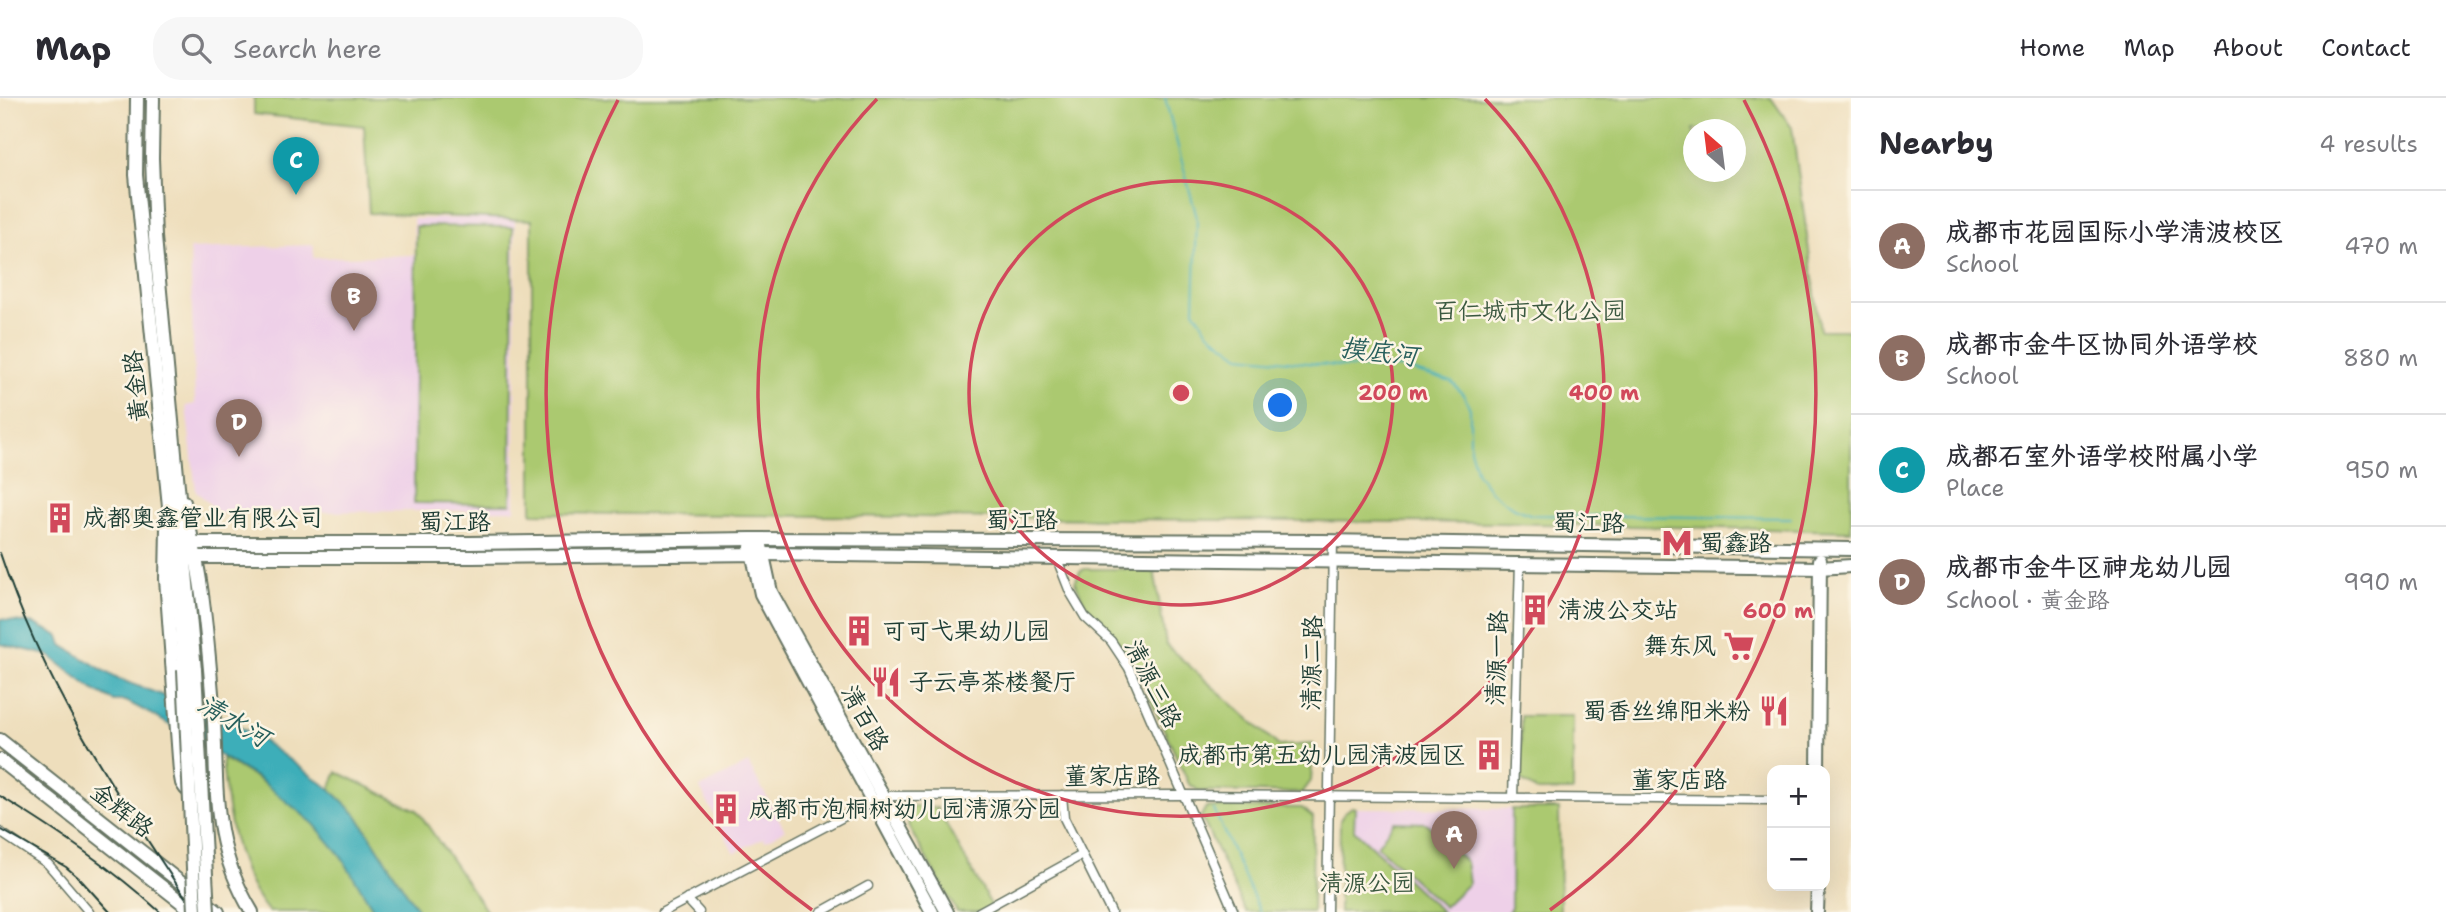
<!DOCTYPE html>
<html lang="en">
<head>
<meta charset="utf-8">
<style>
  body { margin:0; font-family:"Shantell Sans","LXGW WenKai TC",sans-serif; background:#f7f7f7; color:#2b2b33 }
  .controls { position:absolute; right:21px; bottom:21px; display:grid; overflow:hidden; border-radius:14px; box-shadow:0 7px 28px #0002 }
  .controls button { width:63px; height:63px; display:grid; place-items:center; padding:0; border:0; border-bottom:2px solid #e1e1e2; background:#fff; color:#2b2b33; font:35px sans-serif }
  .compass { position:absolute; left:1683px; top:21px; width:63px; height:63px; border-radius:50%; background:#fff; box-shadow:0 7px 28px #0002; rotate:332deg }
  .you { position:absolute; left:1281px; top:308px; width:24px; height:24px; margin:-18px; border:5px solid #fff; border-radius:50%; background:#1a73e8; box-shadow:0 0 0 10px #1a73e833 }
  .badge { display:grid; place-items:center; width:46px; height:46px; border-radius:50%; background:#d93025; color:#fff; font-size:23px; font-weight:700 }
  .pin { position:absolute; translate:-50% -58px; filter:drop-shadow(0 2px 4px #0008) }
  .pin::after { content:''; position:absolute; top:37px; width:24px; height:21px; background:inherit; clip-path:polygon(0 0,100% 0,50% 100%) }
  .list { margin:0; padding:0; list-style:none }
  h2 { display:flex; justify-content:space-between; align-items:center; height:91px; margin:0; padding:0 28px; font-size:30px }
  h2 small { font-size:23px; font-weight:400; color:#7c7c81 }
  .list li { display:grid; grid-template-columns:46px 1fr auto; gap:21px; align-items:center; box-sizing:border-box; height:112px; padding:0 28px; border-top:2px solid #e1e1e2 }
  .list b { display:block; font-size:26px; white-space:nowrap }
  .list p { margin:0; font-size:23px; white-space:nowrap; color:#7c7c81 }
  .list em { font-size:23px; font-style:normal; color:#7c7c81 }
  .icon { flex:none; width:38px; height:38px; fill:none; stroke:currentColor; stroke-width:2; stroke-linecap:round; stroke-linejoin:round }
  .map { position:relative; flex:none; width:1851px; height:814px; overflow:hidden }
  header { display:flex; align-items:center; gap:42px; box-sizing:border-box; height:98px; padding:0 35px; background:#fff; border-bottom:2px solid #e1e1e2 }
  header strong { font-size:33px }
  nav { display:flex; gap:38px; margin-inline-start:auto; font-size:24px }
  .search { width:490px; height:63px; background:#f7f7f7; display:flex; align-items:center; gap:18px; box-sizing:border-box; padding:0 24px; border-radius:28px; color:#7c7c81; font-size:26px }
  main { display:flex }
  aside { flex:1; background:#fff }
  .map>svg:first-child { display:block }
  .built { fill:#eed0e8 }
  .green { fill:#abc970; stroke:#658352; stroke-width:2; fill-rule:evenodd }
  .water { fill:#3eaeb9; stroke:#2e7676; stroke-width:2 }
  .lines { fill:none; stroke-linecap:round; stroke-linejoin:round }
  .stream { stroke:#3eaeb9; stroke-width:2 }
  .street-casing { stroke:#677564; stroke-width:11 }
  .secondary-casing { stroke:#677564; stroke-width:16 }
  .primary-casing { stroke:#677564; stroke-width:16 }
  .street { stroke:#fff; stroke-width:8 }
  .secondary { stroke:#fff; stroke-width:12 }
  .primary { stroke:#fff; stroke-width:12 }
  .tram { stroke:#1f3d34; stroke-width:2 }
  .rail { stroke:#1f3d34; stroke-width:2 }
  .primary-bridge-casing { stroke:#677564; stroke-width:16; stroke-linecap:butt }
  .primary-bridge { stroke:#fff; stroke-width:12 }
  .ring { fill:none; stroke:#d1495b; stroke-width:3.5 }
  .labels { text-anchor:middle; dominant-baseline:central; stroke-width:5; stroke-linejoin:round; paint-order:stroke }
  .park-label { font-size:24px; fill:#3b5940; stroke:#fcf5e5 }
  .street-label { font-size:24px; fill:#1f3d34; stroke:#fcf5e5 }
  .poi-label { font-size:24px; fill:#1f3d34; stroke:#fcf5e5; text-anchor:start }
  .water-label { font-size:26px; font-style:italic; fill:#285f5c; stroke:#fcf5e5 }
  .centre { fill:#d1495b; stroke:#fcf5e5; stroke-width:3.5 }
  .ring-label { font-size:21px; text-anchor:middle; font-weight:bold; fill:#d1495b; stroke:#fcf5e5; stroke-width:5; stroke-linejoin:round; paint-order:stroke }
</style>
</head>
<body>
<header>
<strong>Map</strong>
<div class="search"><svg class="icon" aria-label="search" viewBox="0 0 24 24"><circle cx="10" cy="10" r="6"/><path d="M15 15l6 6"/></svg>Search here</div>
<nav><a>Home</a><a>Map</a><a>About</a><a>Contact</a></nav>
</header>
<main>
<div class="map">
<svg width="1851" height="814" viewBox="0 0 1851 814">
  <rect width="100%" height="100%" fill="#fcf5e5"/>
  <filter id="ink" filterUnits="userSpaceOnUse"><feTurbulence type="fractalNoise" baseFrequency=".0143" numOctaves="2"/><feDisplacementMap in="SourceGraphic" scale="14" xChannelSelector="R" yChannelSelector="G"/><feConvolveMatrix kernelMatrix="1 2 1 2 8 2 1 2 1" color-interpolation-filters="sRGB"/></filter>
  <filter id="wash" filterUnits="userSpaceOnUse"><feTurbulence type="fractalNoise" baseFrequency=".00686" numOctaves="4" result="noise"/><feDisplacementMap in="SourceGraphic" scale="28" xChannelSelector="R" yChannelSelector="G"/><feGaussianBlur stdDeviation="1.57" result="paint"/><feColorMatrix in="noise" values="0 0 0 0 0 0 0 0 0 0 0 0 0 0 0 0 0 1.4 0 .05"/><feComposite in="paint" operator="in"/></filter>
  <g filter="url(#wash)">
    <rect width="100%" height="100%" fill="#eedebc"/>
    <g class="built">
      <path d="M515 120V412L219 415 196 393 186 308 195 306 190 151 314 147 313 160 415 157 413 121Z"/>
      <path d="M748 665 785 732 765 743 763 740 734 755 700 690Z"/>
      <path d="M1355 710 1512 711 1511 810 1508 814H1442L1354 732Z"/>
    </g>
    <g class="green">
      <path d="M254 0H1771L1792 30 1820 232H1851V433L1497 425 532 415V122L369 115 364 28 254 16ZM1694 32H1736V74H1694Z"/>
      <path d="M416 128 513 129 511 406 414 405Z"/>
      <path d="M1085 471H1154L1166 547 1279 648 1313 646 1311 683 1302 695 1199 693 1189 686 1131 559 1087 511 1075 484 1080 473Z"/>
      <path d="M1521 618H1573V693H1537L1521 682Z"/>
      <path d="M222 660C255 678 287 699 314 725 340 750 357 784 375 814H269C235 775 226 709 222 660Z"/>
      <path d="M337 674 417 712 487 814H419L356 716 330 691Z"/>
      <path d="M912 708 937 710 995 814H957L908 728Z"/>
      <path d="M1206 709 1302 710 1313 719 1312 814H1246L1201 718Z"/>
      <path d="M1352 709 1355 710 1354 732 1442 814H1339L1340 722 1345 714Z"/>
      <path d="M1512 711H1559L1560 814H1508L1511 810Z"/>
      <path d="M1394 724 1426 725 1466 764 1469 785 1444 809 1377 748Z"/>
    </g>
    <path class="water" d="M0 521 35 526 59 538 62 547 116 580 221 619 256 638 330 691 356 716 419 814H375L341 758 314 726 259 681 153 617 126 603H114L95 593 48 557 0 546Z"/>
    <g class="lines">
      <g class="stream">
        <path d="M1165 0 1197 120 1194 212 1209 235 1240 258 1347 269 1404 270 1452 284 1465 299 1470 311V351L1477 375 1491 394 1512 409 1532 417 1791 420"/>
        <path d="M1214 712 1260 814"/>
      </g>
    </g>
  </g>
  <g filter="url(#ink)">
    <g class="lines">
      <g class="street-casing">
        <g id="street">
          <path d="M1057 461 1070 494 1085 519 1111 543 1129 570 1234 814"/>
          <path d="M1062 697 1064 720 1111 814"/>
          <path d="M1513 700 1520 464"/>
          <path d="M0 734 48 766 89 814"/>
          <path d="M687 801 699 814"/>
          <path d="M663 814 883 698 1183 697 1772 702"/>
          <path d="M821 814 868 788"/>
          <path d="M979 814 1082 757"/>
          <path d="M1327 814 1333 443"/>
        </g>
      </g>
      <g class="secondary-casing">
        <g id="secondary">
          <path d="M184 404C189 430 196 457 200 483 206 520 209 558 212 595 220 678 206 738 252 814"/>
          <path d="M167 429 166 481 180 674 182 685 186 691 198 693"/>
          <path d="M192 445H470L751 441 1323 443 1851 451"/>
          <path d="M761 448 771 494 947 814"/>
          <path d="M751 449 761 496 932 814"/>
          <path d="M195 459H471L762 456 1819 470 1851 468"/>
          <path d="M1818 672 1820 462"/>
          <path d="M1817 814 1818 788"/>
        </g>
      </g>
      <g class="primary-casing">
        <g id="primary">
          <path d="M137 0 136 77 181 529 184 572"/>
          <path d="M153 0 152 60 155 139 195 572"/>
          <path d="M0 642 218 814"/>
          <path d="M0 662 194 814"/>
        </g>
      </g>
      <use href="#street" class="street"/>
      <use href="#secondary" class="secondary"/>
      <use href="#primary" class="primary"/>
      <path class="tram" d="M0 731 66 769 80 781 110 814"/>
      <g class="rail">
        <path d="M0 455C45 591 116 695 195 814"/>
        <path d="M0 698C56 733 111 769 160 814"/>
      </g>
      <g class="primary-bridge-casing">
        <g id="primary-bridge">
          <path d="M184 572 195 814"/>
          <path d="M195 572 208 814"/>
        </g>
      </g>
      <use href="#primary-bridge" class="primary-bridge"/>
    </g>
  </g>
  <g class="ring">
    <circle cx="1181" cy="295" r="212"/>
    <path d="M1485 1A423 423 0 1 1 877 1"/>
    <path d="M812 812A635 635 0 0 1 618 2M1744 2A635 635 0 0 1 1550 812"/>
  </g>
  <defs>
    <g id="building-bare" transform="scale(2.415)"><path d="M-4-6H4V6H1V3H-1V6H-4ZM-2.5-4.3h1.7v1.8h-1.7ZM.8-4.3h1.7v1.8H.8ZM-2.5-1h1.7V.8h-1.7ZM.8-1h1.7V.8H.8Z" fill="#d1495b" stroke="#fcf5e5" stroke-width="2.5" paint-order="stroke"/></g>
    <g id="metro-bare" transform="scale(2.415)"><path d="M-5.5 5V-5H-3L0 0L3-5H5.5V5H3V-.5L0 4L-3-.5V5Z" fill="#d1495b" stroke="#fcf5e5" stroke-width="2.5" paint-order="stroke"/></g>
    <g id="supermarket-bare" transform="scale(2.415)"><path d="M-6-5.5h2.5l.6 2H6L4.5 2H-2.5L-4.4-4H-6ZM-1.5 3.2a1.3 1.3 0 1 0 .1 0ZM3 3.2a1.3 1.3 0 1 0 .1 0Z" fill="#d1495b" stroke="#fcf5e5" stroke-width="2.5" paint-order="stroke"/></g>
    <g id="restaurant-bare" transform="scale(2.415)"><path d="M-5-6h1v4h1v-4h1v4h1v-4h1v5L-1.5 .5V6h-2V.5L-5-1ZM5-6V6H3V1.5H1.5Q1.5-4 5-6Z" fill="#d1495b" stroke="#fcf5e5" stroke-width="2.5" paint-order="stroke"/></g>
  </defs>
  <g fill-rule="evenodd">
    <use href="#building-bare" x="60" y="420"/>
    <use href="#metro-bare" x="1677" y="445"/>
    <use href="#building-bare" x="1535" y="512"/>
    <use href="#building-bare" x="859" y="533"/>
    <use href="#supermarket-bare" x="1739" y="548"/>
    <use href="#restaurant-bare" x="886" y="584"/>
    <use href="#restaurant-bare" x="1774" y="613"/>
    <use href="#building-bare" x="1489" y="657"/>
    <use href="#building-bare" x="726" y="711"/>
  </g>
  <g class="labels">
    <g class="park-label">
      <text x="1530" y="213">百仁城市文化公园</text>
      <text x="1367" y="785">清源公园</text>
    </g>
    <g class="street-label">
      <text transform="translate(136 288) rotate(-96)">黄金路</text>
      <text x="1022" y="422">蜀江路</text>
      <text x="455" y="424">蜀江路</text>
      <text transform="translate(1589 425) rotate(1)">蜀江路</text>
      <text transform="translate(1497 560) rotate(-88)">清源一路</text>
      <text transform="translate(1312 565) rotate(-89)">清源二路</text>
      <text transform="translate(1153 586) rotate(63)">清源三路</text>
      <text transform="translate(865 620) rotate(61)">清百路</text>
      <text x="1112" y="678">董家店路</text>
      <text x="1679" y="682">董家店路</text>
      <text transform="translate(122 712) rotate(38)">金辉路</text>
    </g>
    <g class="poi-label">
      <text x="83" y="420">成都奥鑫管业有限公司</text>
      <text x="1700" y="445">蜀鑫路</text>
      <text x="1558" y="512">清波公交站</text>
      <text x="882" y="533">可可弋果幼儿园</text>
      <text x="1716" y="548" text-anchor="end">舞东风</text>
      <text x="909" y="584">子云亭茶楼餐厅</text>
      <text x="1751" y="613" text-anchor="end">蜀香丝绵阳米粉</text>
      <text x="1466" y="657" text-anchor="end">成都市第五幼儿园清波园区</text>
      <text x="749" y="711">成都市泡桐树幼儿园清源分园</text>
    </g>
    <g class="water-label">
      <text transform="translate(1379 253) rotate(7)">摸底河</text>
      <text transform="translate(234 622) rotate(30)">清水河</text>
    </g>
  </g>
  <circle cx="1181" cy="295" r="10" class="centre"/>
  <g class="ring-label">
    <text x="1393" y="302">200 m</text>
    <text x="1604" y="302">400 m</text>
    <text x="1778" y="520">600 m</text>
  </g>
</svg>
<div class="controls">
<button>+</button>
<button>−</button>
</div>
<svg class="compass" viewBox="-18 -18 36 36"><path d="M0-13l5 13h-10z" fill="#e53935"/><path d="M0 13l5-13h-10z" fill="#7c7c81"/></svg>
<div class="you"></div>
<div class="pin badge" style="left:1454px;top:771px;background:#8d6e63">A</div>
<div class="pin badge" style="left:354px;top:233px;background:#8d6e63">B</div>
<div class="pin badge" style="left:296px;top:97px;background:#0f9aa8">C</div>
<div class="pin badge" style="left:239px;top:359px;background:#8d6e63">D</div>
</div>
<aside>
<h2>Nearby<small>4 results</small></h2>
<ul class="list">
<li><span class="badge" style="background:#8d6e63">A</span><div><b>成都市花园国际小学清波校区</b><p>School</p></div><em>470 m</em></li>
<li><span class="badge" style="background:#8d6e63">B</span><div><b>成都市金牛区协同外语学校</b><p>School</p></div><em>880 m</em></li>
<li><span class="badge" style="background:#0f9aa8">C</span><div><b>成都石室外语学校附属小学</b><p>Place</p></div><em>950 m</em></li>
<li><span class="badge" style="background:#8d6e63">D</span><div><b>成都市金牛区神龙幼儿园</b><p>School · 黄金路</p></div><em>990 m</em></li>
</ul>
</aside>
</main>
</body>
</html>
